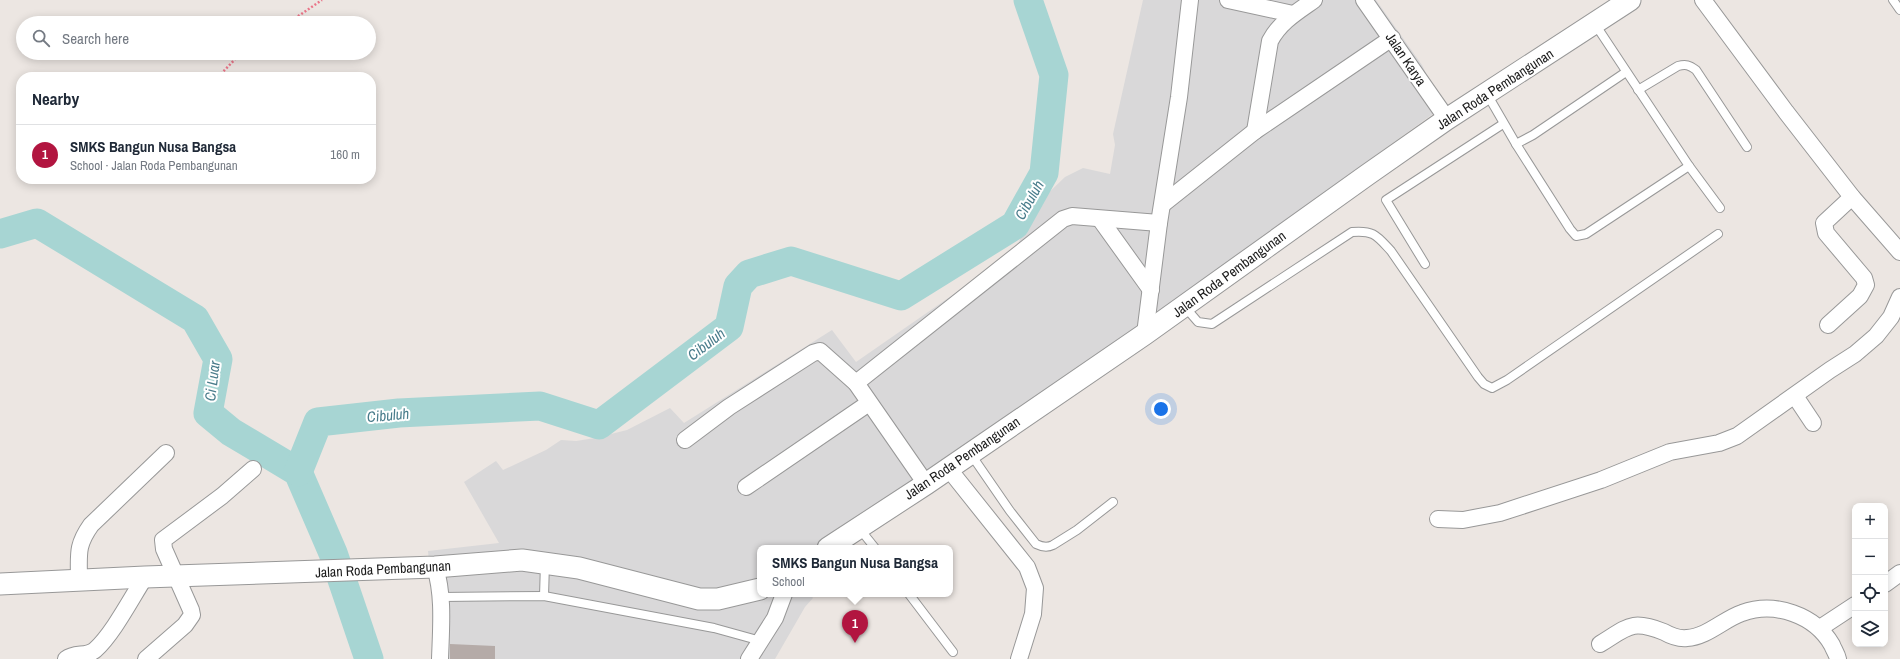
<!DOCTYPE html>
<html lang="en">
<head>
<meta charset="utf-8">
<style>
  body { margin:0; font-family:"Archivo Narrow",sans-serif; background:#f2f2f3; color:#1f2937 }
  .controls { position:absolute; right:12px; bottom:12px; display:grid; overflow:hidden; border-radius:8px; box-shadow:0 2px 10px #0003 }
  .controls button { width:36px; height:36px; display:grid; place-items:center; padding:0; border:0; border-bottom:1px solid #e0e1e3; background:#fff; color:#1f2937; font:20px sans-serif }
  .you { position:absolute; left:1161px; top:409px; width:14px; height:14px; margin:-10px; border:3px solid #fff; border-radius:50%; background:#1a73e8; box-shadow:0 0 0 6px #1a73e833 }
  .badge { display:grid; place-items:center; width:26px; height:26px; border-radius:50%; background:#b21540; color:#fff; font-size:13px; font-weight:700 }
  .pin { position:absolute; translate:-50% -33px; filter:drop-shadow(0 1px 2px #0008) }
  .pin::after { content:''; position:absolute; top:21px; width:14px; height:12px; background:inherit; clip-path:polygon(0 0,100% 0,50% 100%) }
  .popup { position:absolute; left:757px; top:545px; width:196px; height:52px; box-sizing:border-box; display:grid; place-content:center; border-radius:8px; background:#fff; filter:drop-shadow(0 1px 3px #0005); font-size:13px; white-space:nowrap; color:#747a83 }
  .popup b { font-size:15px; color:#1f2937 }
  .popup::after { content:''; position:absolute; left:50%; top:100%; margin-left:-8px; border:8px solid transparent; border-top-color:#fff }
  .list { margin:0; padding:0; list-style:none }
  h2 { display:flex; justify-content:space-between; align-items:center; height:52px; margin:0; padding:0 16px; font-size:17px }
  h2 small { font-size:13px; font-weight:400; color:#747a83 }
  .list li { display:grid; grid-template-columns:26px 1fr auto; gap:12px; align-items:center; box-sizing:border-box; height:60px; padding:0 16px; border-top:1px solid #e0e1e3 }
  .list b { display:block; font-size:15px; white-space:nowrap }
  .list p { margin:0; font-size:13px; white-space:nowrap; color:#747a83 }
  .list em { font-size:13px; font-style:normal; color:#747a83 }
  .icon { flex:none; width:22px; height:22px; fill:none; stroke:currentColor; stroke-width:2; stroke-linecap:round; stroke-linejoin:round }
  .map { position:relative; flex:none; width:1900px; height:659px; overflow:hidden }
  .search { position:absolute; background:#fff; box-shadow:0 2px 10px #0003; left:16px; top:16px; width:360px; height:44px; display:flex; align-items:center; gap:10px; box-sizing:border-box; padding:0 14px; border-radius:22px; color:#747a83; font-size:15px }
  .panel { position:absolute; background:#fff; box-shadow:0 2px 10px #0003; left:16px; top:72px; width:360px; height:112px; border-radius:16px }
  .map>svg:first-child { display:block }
  .residential { fill:#d9d8d9 }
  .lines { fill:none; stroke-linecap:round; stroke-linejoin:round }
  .river { stroke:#a7d5d3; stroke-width:29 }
  .building { fill:#b5aba8 }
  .service-casing { stroke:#989898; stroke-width:10 }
  .minor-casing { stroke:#989898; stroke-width:18 }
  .tertiary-casing { stroke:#989898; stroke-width:23 }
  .path { stroke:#ea7589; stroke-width:2.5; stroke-dasharray:2 2; stroke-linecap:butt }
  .service { stroke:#fff; stroke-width:8 }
  .minor { stroke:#fff; stroke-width:16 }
  .tertiary { stroke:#fff; stroke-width:21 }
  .labels { text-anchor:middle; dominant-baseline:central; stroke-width:4; stroke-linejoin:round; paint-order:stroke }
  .street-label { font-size:14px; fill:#1b1b1b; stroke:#fff }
  .water-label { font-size:15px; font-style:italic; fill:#497c8b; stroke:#fff }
</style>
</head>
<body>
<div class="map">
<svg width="1900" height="659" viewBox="0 0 1900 659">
  <rect width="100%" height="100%" fill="#ece6e2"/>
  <path class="residential" d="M1143 0H1376L1422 65 1440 102 1444 106 1141 324 814 548H760V594H810L813 598 805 607 775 659H432V593L428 551 499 543 464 482 496 461 503 470 546 450 561 440 576 441 595 438 627 430 670 408 684 423 832 330 856 362 1013 253 1019 242 1027 220 1040 201 1065 177 1083 168 1110 174 1115 145 1113 134Z"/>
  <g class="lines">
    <g class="river">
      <path d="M0 234 37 223 195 319 218 359 208 413 231 432 298 472 333 553 369 659"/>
      <path d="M298 472 318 422 399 413 540 406 599 425 729 327 738 286 749 274 791 261 901 296 1015 225 1044 173 1054 75 1028 0"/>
    </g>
  </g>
  <path class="building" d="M450 644 495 646V659H450Z"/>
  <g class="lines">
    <g class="service-casing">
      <g id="service">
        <path d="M1893 0 1900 10"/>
        <path d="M1595 24 1689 166 1720 208"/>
        <path d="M1626 72 1533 135 1516 144 1570 229 1576 236 1586 234 1689 166"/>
        <path d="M1638 90 1678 66C1686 64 1689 65 1696 70L1747 147"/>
        <path d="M1487 94 1516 144"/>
        <path d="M1425 264 1386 200 1503 124"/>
        <path d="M1185 307 1198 322 1212 324 1352 232C1374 230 1377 236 1391 251L1478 377 1484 384 1492 388 1507 380 1718 234"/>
        <path d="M970 453 1010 511 1036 544C1042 547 1047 548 1053 545L1077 530 1113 502"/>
        <path d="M859 528 875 548"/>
        <path d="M909 594 953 652"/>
        <path d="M544 596 545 563"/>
        <path d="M441 597 544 596 714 628 761 641"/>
      </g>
    </g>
    <g class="minor-casing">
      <g id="minor">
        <path d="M1228 0 1293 14"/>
        <path d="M1364 0 1447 119"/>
        <path d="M1703 0 1786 112 1852 197 1900 252"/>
        <path d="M1255 131 1270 41C1280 22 1297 12 1314 0"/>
        <path d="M1163 204 1255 131 1392 38"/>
        <path d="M1100 219 1151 290"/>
        <path d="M1828 325 1860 296 1866 285 1864 278 1826 233 1824 223 1852 197"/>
        <path d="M1145 334 1159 223 1179 97 1190 0"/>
        <path d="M856 383 1063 219 1072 216 1159 223"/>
        <path d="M1795 396 1813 423"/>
        <path d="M685 440 729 407 813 353 820 351 856 383 926 484"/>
        <path d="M948 468 1027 567 1035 588 1033 614 1019 659"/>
        <path d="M746 487 869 403"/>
        <path d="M1438 519 1463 520 1500 513 1601 480 1670 452 1719 443 1737 436 1830 370 1855 354 1876 336 1891 317 1900 297"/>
        <path d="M435 567C444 596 441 628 440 659"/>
        <path d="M79 580C79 555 76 546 91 525L166 453"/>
        <path d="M1885 584 1900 573"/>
        <path d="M1820 628 1855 605"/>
        <path d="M1600 644C1628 627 1631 619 1664 632 1671 636 1678 639 1687 638 1707 637 1724 619 1742 613 1775 601 1815 615 1832 645 1834 650 1837 654 1838 659"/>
        <path d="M66 659C75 652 87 657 95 650 113 634 132 597 145 577"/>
        <path d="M146 659 185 625 192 615 191 610 164 549 163 540 222 496 253 469"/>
        <path d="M749 659 775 618 784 594"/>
      </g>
    </g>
    <g class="tertiary-casing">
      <g id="tertiary">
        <path d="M828 548 926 484 1145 334 1367 175 1447 119 1630 0"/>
        <path d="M0 584 145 577 435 567 522 560 579 568 699 599H718L760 589"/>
      </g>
    </g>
    <g class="path">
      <path d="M288 23 322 0"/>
      <path d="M218 77 241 53"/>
    </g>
    <use href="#service" class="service"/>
    <use href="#minor" class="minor"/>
    <use href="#tertiary" class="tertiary"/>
  </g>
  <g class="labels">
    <g class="street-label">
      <text transform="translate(1406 59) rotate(56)">Jalan Karya</text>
      <text transform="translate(1495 89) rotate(-33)">Jalan Roda Pembangunan</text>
      <text transform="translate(1229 274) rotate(-36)">Jalan Roda Pembangunan</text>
      <text transform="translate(962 458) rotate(-34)">Jalan Roda Pembangunan</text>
      <text transform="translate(383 569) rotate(-3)">Jalan Roda Pembangunan</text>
    </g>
    <g class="water-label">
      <text transform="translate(1029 200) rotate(-60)">Cibuluh</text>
      <text transform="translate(706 344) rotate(-37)">Cibuluh</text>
      <text transform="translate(212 381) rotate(-83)">Ci Luar</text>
      <text transform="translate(388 415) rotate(-5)">Cibuluh</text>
    </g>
  </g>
</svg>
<div class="controls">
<button>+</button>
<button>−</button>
<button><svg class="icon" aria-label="locate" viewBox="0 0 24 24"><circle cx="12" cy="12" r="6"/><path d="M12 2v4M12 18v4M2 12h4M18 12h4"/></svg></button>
<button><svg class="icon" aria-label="layers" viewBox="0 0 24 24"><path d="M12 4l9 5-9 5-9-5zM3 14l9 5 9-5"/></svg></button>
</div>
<div class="you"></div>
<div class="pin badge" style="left:855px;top:643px">1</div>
<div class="popup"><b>SMKS Bangun Nusa Bangsa</b>School</div>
<div class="search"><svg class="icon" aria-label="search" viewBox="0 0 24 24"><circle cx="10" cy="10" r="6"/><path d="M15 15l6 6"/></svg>Search here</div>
<section class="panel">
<h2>Nearby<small></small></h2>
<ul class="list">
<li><span class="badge">1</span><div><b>SMKS Bangun Nusa Bangsa</b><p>School · Jalan Roda Pembangunan</p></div><em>160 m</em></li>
</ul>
</section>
</div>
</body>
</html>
